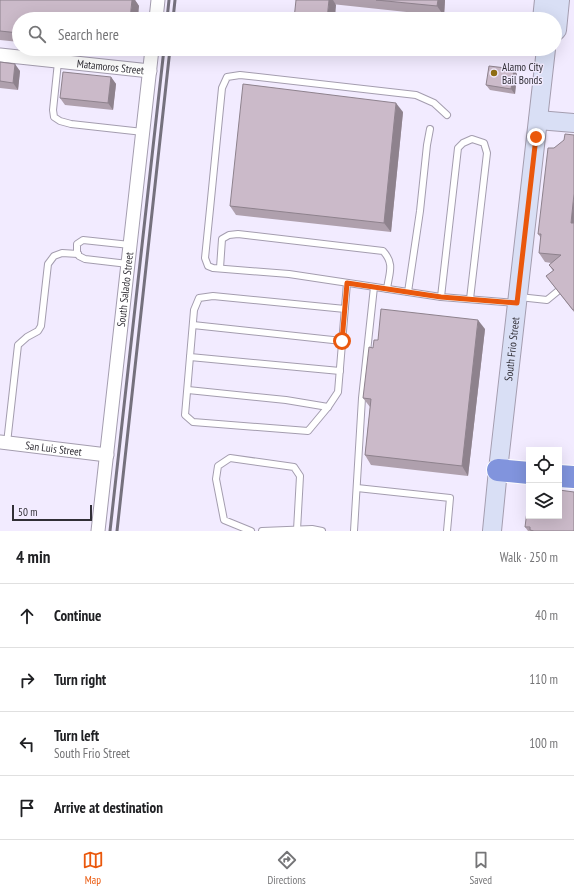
<!DOCTYPE html>
<html lang="en">
<head>
<meta charset="utf-8">
<style>
  body { margin:0; font-family:"PT Sans Narrow",sans-serif; background:#f2f2f2; color:#202124 }
  .controls { position:absolute; right:12px; bottom:12px; display:grid; overflow:hidden; border-radius:0px; box-shadow:0 4px 16px #0002 }
  .controls button { width:36px; height:36px; display:grid; place-items:center; padding:0; border:0; border-bottom:1px solid #e0e0e0; background:#fff; color:#202124; font:20px sans-serif }
  .scale { position:absolute; left:12px; bottom:10px; width:80px; box-sizing:border-box; padding-left:4px; border:2px solid #312f36; border-top:0; font-size:11px; line-height:14px; white-space:nowrap; color:#312f36; -webkit-text-stroke:3px #f2ebff; paint-order:stroke }
  .stop { position:absolute; width:12px; height:12px; margin:-9px; border:3px solid #ea580c; border-radius:50%; background:#fff }
  .stop.end { background:#ea580c; border-color:#fff; box-shadow:0 1px 4px #0008 }
  .list { margin:0; padding:0; list-style:none }
  h2 { display:flex; justify-content:space-between; align-items:center; height:52px; margin:0; padding:0 16px; font-size:17px }
  h2 small { font-size:13px; font-weight:400; color:#757577 }
  .list li { display:grid; grid-template-columns:26px 1fr auto; gap:12px; align-items:center; box-sizing:border-box; height:64px; padding:0 16px; border-top:1px solid #e0e0e0 }
  .list b { display:block; font-size:15px; white-space:nowrap }
  .list p { margin:0; font-size:13px; white-space:nowrap; color:#757577 }
  .list em { font-size:13px; font-style:normal; color:#757577 }
  .icon { flex:none; width:22px; height:22px; fill:none; stroke:currentColor; stroke-width:2; stroke-linecap:round; stroke-linejoin:round }
  .map { position:relative; flex:none; width:574px; height:531px; overflow:hidden }
  .search { position:absolute; background:#fff; box-shadow:0 4px 16px #0002; left:12px; right:12px; top:12px; height:44px; display:flex; align-items:center; gap:10px; box-sizing:border-box; padding:0 14px; border-radius:22px; color:#757577; font-size:15px }
  .sheet { height:308px; background:#fff }
  nav { display:flex; justify-content:space-around; align-items:center; box-sizing:border-box; height:56px; border-top:1px solid #e0e0e0; background:#fff; font-size:11px; color:#757577 }
  nav a { display:grid; justify-items:center; gap:2px }
  nav .on { color:#ea580c }
  .map>svg:first-child { display:block }
  .lines { fill:none; stroke-linecap:round; stroke-linejoin:round }
  .service-casing { stroke:#a49daf; stroke-width:8 }
  .minor-casing { stroke:#a49daf; stroke-width:15 }
  .secondary-casing { stroke:#a49daf; stroke-width:20 }
  .motorway-casing { stroke:#fff; stroke-width:24 }
  .service { stroke:#fff; stroke-width:6 }
  .minor { stroke:#fff; stroke-width:13 }
  .secondary { stroke:#d9dff5; stroke-width:18 }
  .motorway { stroke:#8194dd; stroke-width:22 }
  .rail { stroke:#75717d; stroke-width:3 }
  .wall { fill:#afa0ad }
  .shaded-wall { fill:#8e828d }
  .building { fill:#cbbac9; stroke:#8e828d }
  .route { stroke:#ea580c; stroke-width:5 }
  .poi-dot { fill:#8f6e13; stroke:#f2ebff; stroke-width:1.5 }
  .labels { text-anchor:middle; dominant-baseline:central; stroke-width:3; stroke-linejoin:round; paint-order:stroke }
  .street-label { font-size:11px; fill:#312f36; stroke:#f2ebff }
  .poi-label { font-size:11px; fill:#312f36; stroke:#f2ebff; text-anchor:start }
</style>
</head>
<body>
<div class="map">
<svg width="574" height="531" viewBox="0 0 574 531">
  <rect width="100%" height="100%" fill="#f2ebff"/>
  <g class="lines">
    <g class="service-casing">
      <g id="service">
        <path d="M58 62 53 110 54 117 60 121 71 124 143 132"/>
        <path d="M447 115 434 103 416 95 240 75 227 77 222 88 210 209 205 258 208 266 213 268 289 274 441 297 515 303"/>
        <path d="M128 264 85 259 79 256 77 252V244L83 240 130 245"/>
        <path d="M220 268 222 239 229 235 238 234 383 251C395 264 389 273 387 289"/>
        <path d="M408 292 420 211 427 145 430 129"/>
        <path d="M441 297 458 148 463 143 472 139 484 143 487 153 470 299"/>
        <path d="M519 297 547 300 558 291"/>
        <path d="M345 309 213 296 199 298 194 310 185 415 193 422 308 431 328 407 338 392 347 283"/>
        <path d="M193 325 342 341"/>
        <path d="M190 357 340 371"/>
        <path d="M188 390 286 400 328 407"/>
        <path d="M7 443 18 345 27 337 38 331 41 326 48 264 54 256 62 253 78 254"/>
        <path d="M357 488 450 498 447 531"/>
        <path d="M251 531 224 520 216 479 218 466 230 458 294 467 300 476 297 530"/>
        <path d="M262 531 312 529 322 531"/>
        <path d="M354 531 362 398 374 287"/>
      </g>
    </g>
    <g class="minor-casing">
      <g id="minor">
        <path d="M156 19 158 0"/>
        <path id="s1" d="M0 55 150 71"/>
        <path id="s2" d="M0 442 107 455"/>
        <path id="s3" d="M98 531 152 49"/>
      </g>
    </g>
    <g class="secondary-casing">
      <g id="secondary">
        <path d="M542 19 544 0"/>
        <path d="M555 32 557 30 560 0"/>
        <path d="M538 120 574 123"/>
        <path id="s4" d="M492 531 498 470 546 49"/>
      </g>
    </g>
    <g class="motorway-casing">
      <g id="motorway">
        <path d="M498 470 529 473"/>
        <path d="M559 476 574 477"/>
      </g>
    </g>
    <use href="#service" class="service"/>
    <use href="#minor" class="minor"/>
    <use href="#secondary" class="secondary"/>
    <use href="#motorway" class="motorway"/>
    <g class="rail">
      <path d="M167 19 169 0"/>
      <path d="M173 19 175 0"/>
      <path d="M110 531 164 49"/>
      <path d="M117 531 170 49"/>
    </g>
  </g>
  <g class="wall">
    <path d="M0 0H135L139 6 19 19V42L0 40Z"/>
    <path d="M294 0H445L444 16Z"/>
    <path d="M87 49H135L134 54Z"/>
    <path d="M296 49H332L331 55 298 52Z"/>
    <path d="M0 62 20 71 18 90 0 88Z"/>
    <path d="M517 74 515 94 490 90 486 85Z"/>
    <path d="M111 77 116 84 113 110 65 105 60 98Z"/>
    <path d="M403 112 391 232 236 215 230 206Z"/>
    <path d="M574 135V312L546 276 553 271 549 265 551 263 545 262 539 253 541 238 538 234 554 148Z"/>
    <path d="M485 329 468 476 371 465 365 455 370 407 363 398 378 340Z"/>
    <path d="M525 527 574 531H528Z"/>
  </g>
  <g class="shaded-wall">
    <path d="M132 0H135L139 6 138 19H130Z"/>
    <path d="M329 0H333L336 5 335 19H327Z"/>
    <path d="M438 0H445L444 16 437 6Z"/>
    <path d="M130 49H135L134 54Z"/>
    <path d="M327 49H332L331 55Z"/>
    <path d="M15 64 20 71 18 90 13 83Z"/>
    <path d="M514 69 517 74 515 94 511 89Z"/>
    <path d="M111 77 116 84 113 110 108 103Z"/>
    <path d="M396 103 403 112 391 232 384 223Z"/>
    <path d="M574 194V227L571 223Z"/>
    <path d="M478 320 485 329 468 476 462 466Z"/>
  </g>
  <g class="building">
    <path d="M0 0H132L130 19H19V33L0 31Z"/>
    <path d="M296 0H329L327 19H294Z"/>
    <path d="M376 0H438L437 6Z"/>
    <path d="M0 62 15 64 13 83 0 81Z"/>
    <path d="M489 66 514 69 511 89 486 85Z"/>
    <path d="M63 72 111 77 108 103 60 98Z"/>
    <path d="M243 84 396 103 384 223 230 206Z"/>
    <path d="M565 134 574 135V194L571 223H574V310H573L546 276 554 270 549 265 561 255 539 253 541 234H538L548 148H554L564 140Z"/>
    <path d="M381 309 478 320 462 466 365 455 371 399 363 398 369 347 373 348 374 340H378Z"/>
    <path d="M559 490 574 492V531H534L530 530V527H525L527 511H529V516H559Z"/>
  </g>
  <g class="lines">
    <path class="route" d="M342 341 347 283 441 297 517 303 536 137"/>
  </g>
  <circle class="poi-dot" cx="494" cy="73" r="4"/>
  <g class="labels">
    <g class="street-label">
      <text stroke="none"><textPath href="#s1" startOffset="111">Matamoros Street</textPath></text>
      <text stroke="none"><textPath href="#s3" startOffset="243">South Salado Street</textPath></text>
      <text stroke="none"><textPath href="#s4" startOffset="183">South Frio Street</textPath></text>
      <text stroke="none"><textPath href="#s2" startOffset="54">San Luis Street</textPath></text>
    </g>
    <g class="poi-label">
      <text x="502" y="67">Alamo City<tspan x="502" dy="13">Bail Bonds</tspan></text>
    </g>
  </g>
</svg>
<div class="controls">
<button><svg class="icon" aria-label="locate" viewBox="0 0 24 24"><circle cx="12" cy="12" r="6"/><path d="M12 2v4M12 18v4M2 12h4M18 12h4"/></svg></button>
<button><svg class="icon" aria-label="layers" viewBox="0 0 24 24"><path d="M12 4l9 5-9 5-9-5zM3 14l9 5 9-5"/></svg></button>
</div>
<div class="scale">50 m</div>
<div class="stop" style="left:342px;top:341px"></div>
<div class="stop end" style="left:536px;top:137px"></div>
<div class="search"><svg class="icon" aria-label="search" viewBox="0 0 24 24"><circle cx="10" cy="10" r="6"/><path d="M15 15l6 6"/></svg>Search here</div>
</div>
<section class="sheet">
<h2>4 min<small>Walk · 250 m</small></h2>
<ul class="list">
<li><svg class="icon" aria-label="ahead" viewBox="0 0 24 24"><path d="M12 20V5M6 11l6-6 6 6"/></svg><div><b>Continue</b></div><em>40 m</em></li>
<li><svg class="icon" aria-label="right" viewBox="0 0 24 24"><path d="M7 20v-9h11M14 6l5 5-5 5"/></svg><div><b>Turn right</b></div><em>110 m</em></li>
<li><svg class="icon" aria-label="left" viewBox="0 0 24 24"><path d="M17 20v-9H6M10 6l-5 5 5 5"/></svg><div><b>Turn left</b><p>South Frio Street</p></div><em>100 m</em></li>
<li><svg class="icon" aria-label="arrive" viewBox="0 0 24 24"><path d="M6 21V4h12l-3 4 3 4H6"/></svg><div><b>Arrive at destination</b></div></li>
</ul>
</section>
<nav>
<a class="on"><svg class="icon" aria-label="map" viewBox="0 0 24 24"><path d="M3 6l6-2 6 2 6-2v14l-6 2-6-2-6 2zM9 4v14M15 6v14"/></svg>Map</a>
<a><svg class="icon" aria-label="directions" viewBox="0 0 24 24"><path d="M12 3l9 9-9 9-9-9zM9 14v-3h6M13 9l2 2-2 2"/></svg>Directions</a>
<a><svg class="icon" aria-label="saved" viewBox="0 0 24 24"><path d="M7 4h10v16l-5-4-5 4z"/></svg>Saved</a>
</nav>
</body>
</html>
